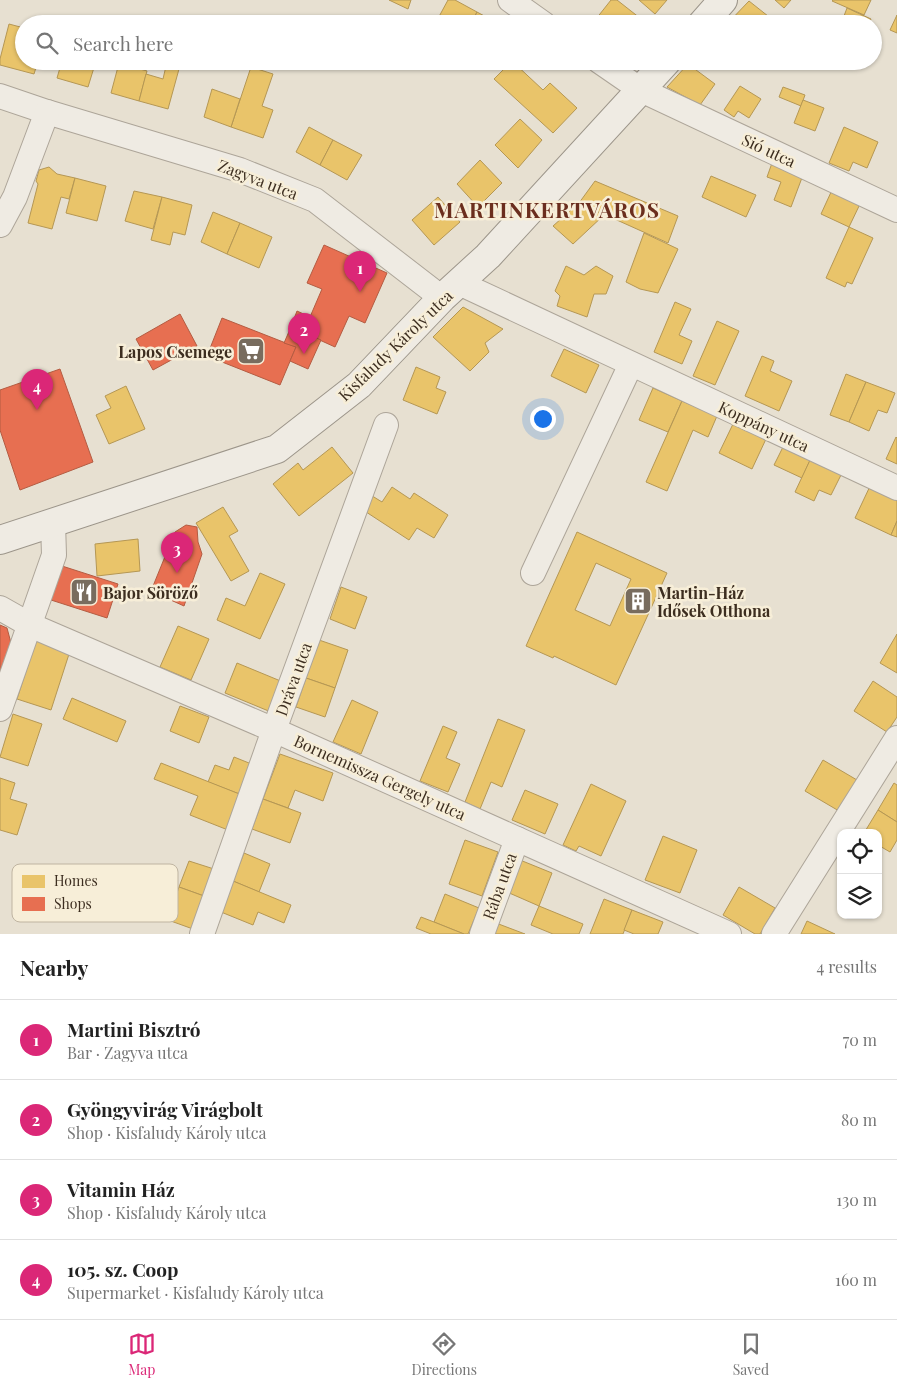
<!DOCTYPE html>
<html lang="en">
<head>
<meta charset="utf-8">
<style>
  body { margin:0; font-family:"Playfair Display",serif; background:#f2f2f2; color:#222 }
  .controls { position:absolute; right:15px; bottom:15px; display:grid; overflow:hidden; border-radius:10px; box-shadow:0 1px 4px #0004 }
  .controls button { width:45px; height:45px; display:grid; place-items:center; padding:0; border:0; border-bottom:1px solid #e0e0e0; background:#fff; color:#222; font:25px sans-serif }
  .you { position:absolute; left:542px; top:418px; width:18px; height:18px; margin:-12px; border:4px solid #fff; border-radius:50%; background:#1a73e8; box-shadow:0 0 0 8px #1a73e833 }
  .badge { display:grid; place-items:center; width:32px; height:32px; border-radius:50%; background:#db2777; color:#fff; font-size:16px; font-weight:700 }
  .pin { position:absolute; translate:-50% -41px; filter:drop-shadow(0 1px 2px #0008) }
  .pin::after { content:''; position:absolute; top:26px; width:18px; height:15px; background:inherit; clip-path:polygon(0 0,100% 0,50% 100%) }
  .list { margin:0; padding:0; list-style:none }
  h2 { display:flex; justify-content:space-between; align-items:center; height:65px; margin:0; padding:0 20px; font-size:21px }
  h2 small { font-size:16px; font-weight:400; color:#767676 }
  .list li { display:grid; grid-template-columns:32px 1fr auto; gap:15px; align-items:center; box-sizing:border-box; height:80px; padding:0 20px; border-top:1px solid #e0e0e0 }
  .list b { display:block; font-size:19px; white-space:nowrap }
  .list p { margin:0; font-size:16px; white-space:nowrap; color:#767676 }
  .list em { font-size:16px; font-style:normal; color:#767676 }
  .icon { flex:none; width:28px; height:28px; fill:none; stroke:currentColor; stroke-width:2; stroke-linecap:round; stroke-linejoin:round }
  .map { position:relative; flex:none; width:897px; height:934px; overflow:hidden }
  .search { position:absolute; background:#fff; box-shadow:0 1px 4px #0004; left:15px; right:15px; top:15px; height:55px; display:flex; align-items:center; gap:12px; box-sizing:border-box; padding:0 18px; border-radius:28px; color:#767676; font-size:19px }
  .sheet { height:385px; background:#fff }
  nav { display:flex; justify-content:space-around; align-items:center; box-sizing:border-box; height:70px; border-top:1px solid #e0e0e0; background:#fff; font-size:14px; color:#767676 }
  nav a { display:grid; justify-items:center; gap:2px }
  nav .on { color:#db2777 }
  .map>svg:first-child { display:block }
  .homes { fill:#e9c46a; stroke:#b59754; fill-rule:evenodd }
  .shops { fill:#e76f51; stroke:#b45c42 }
  .lines { fill:none; stroke-linecap:round; stroke-linejoin:round }
  .minor-casing { stroke:#ada599; stroke-width:26 }
  .secondary-casing { stroke:#9c958a; stroke-width:30 }
  .minor { stroke:#efebe3; stroke-width:24 }
  .secondary { stroke:#efebe3; stroke-width:28 }
  .labels { text-anchor:middle; dominant-baseline:central; stroke-width:5; stroke-linejoin:round; paint-order:stroke }
  .street-label { font-size:16px; fill:#3d2e20; stroke:#f7eed8 }
  .poi-label { font-size:16px; font-weight:bold; fill:#3d2e20; stroke:#f7eed8; text-anchor:start }
  .district-label { font-size:21px; font-weight:bold; letter-spacing:1px; fill:#6b2e1e; stroke:#f7eed8 }
  .key { fill:#f7eed8; stroke:#bfb4a1; stroke-width:1 }
  .key-label { font-size:14px; fill:#3d2e20 }
</style>
</head>
<body>
<div class="map">
<svg width="897" height="934" viewBox="0 0 897 934">
  <rect width="100%" height="100%" fill="#e7e0d1"/>
  <g class="homes">
    <path d="M389 0H411L408 9Z"/>
    <path d="M448 0H455L477 12 471 24H435Z"/>
    <path d="M611 0H617L645 22 592 24Z"/>
    <path d="M639 0H667L655 14Z"/>
    <path d="M775 0H791L784 8Z"/>
    <path d="M833 0H871L864 15 832 1Z"/>
    <path d="M749 1 778 24H727Z"/>
    <path d="M847 8 871 19 869 24H841Z"/>
    <path d="M477 12 499 24H471Z"/>
    <path d="M897 15V33L890 30Z"/>
    <path d="M9 24 24 28V61H38L34 74 0 65V59Z"/>
    <path d="M62 61H96L88 87 57 78Z"/>
    <path d="M512 61 543 90 550 83 577 108 553 133 494 79Z"/>
    <path d="M119 63 147 71 139 101 111 93Z"/>
    <path d="M688 64 715 84 700 105 667 87Z"/>
    <path d="M166 66 179 69 168 109 139 101 146 74 163 79Z"/>
    <path d="M251 67 273 74 262 106 273 110 263 138 231 127Z"/>
    <path d="M740 86 761 99 749 118 738 111 734 117 724 110Z"/>
    <path d="M783 87 805 95 801 106 779 97Z"/>
    <path d="M212 89 240 99 231 127 204 117Z"/>
    <path d="M803 100 824 108 815 131 794 123Z"/>
    <path d="M520 119 542 140 518 168 495 145Z"/>
    <path d="M309 127 333 140 320 165 296 152Z"/>
    <path d="M844 127 878 142 867 168 853 162 849 171 829 163Z"/>
    <path d="M333 140 362 155 347 180 320 165Z"/>
    <path d="M480 160 502 183 478 207 457 184Z"/>
    <path d="M772 163 803 175 791 207 774 200 781 182 767 177Z"/>
    <path d="M49 167 57 174 75 178 69 199 61 197 52 229 28 223 38 184 36 181 39 170Z"/>
    <path d="M711 176 756 195 746 217 702 197Z"/>
    <path d="M75 178 106 186 97 221 66 213Z"/>
    <path d="M595 181 678 216 668 243 579 203Z"/>
    <path d="M832 190 860 204 849 227 821 214Z"/>
    <path d="M134 191 162 197 153 229 125 221Z"/>
    <path d="M162 197 192 205 185 235 173 232 170 245 151 240Z"/>
    <path d="M438 197 460 222 434 245 412 220Z"/>
    <path d="M579 203 604 215 573 244 553 226Z"/>
    <path d="M213 212 240 223 227 254 201 242Z"/>
    <path d="M240 223 272 237 259 268 227 254Z"/>
    <path d="M849 227 873 238 852 284 847 282 845 287 826 278Z"/>
    <path d="M644 233 678 249 658 293 640 289 626 282Z"/>
    <path d="M566 266 584 275 596 266 613 276 606 294H594L587 317 557 306 560 296 555 291Z"/>
    <path d="M675 302 691 309 679 335 692 341 682 364 654 352Z"/>
    <path d="M463 307 503 329 485 343 489 352 470 371 433 337Z"/>
    <path d="M717 321 739 331 715 385 693 376Z"/>
    <path d="M564 349 599 365 586 393 551 376Z"/>
    <path d="M762 356 774 361 770 371 792 381 779 411 745 396Z"/>
    <path d="M416 367 440 377 436 388 446 392 437 414 403 400Z"/>
    <path d="M846 374 866 382 849 422 830 415Z"/>
    <path d="M866 382 895 393 887 413 878 410 869 431 849 422Z"/>
    <path d="M126 386 145 429 109 444 96 415 111 408 105 396Z"/>
    <path d="M653 388 682 401 668 432 639 420Z"/>
    <path d="M682 401 717 416 708 437 693 430 667 491 646 482Z"/>
    <path d="M733 424 766 439 752 469 719 453Z"/>
    <path d="M896 437 897 438V464L886 459Z"/>
    <path d="M784 445 811 458 802 478 774 465Z"/>
    <path d="M332 447 353 473 299 516 273 484 298 463 303 470Z"/>
    <path d="M811 458 842 473 831 495 819 490 814 501 795 492Z"/>
    <path d="M872 482 897 493V521L891 535 855 518Z"/>
    <path d="M392 487 410 499 414 493 448 515 434 538 417 528 409 540 360 508 369 494 382 502Z"/>
    <path d="M223 507 238 531 229 536 249 571 231 581 196 523Z"/>
    <path d="M897 521V537L891 535Z"/>
    <path d="M577 532 667 573 616 685 554 656 553 658 526 646ZM596 563 631 579 610 626 575 610Z"/>
    <path d="M138 539 140 571 97 576 95 544Z"/>
    <path d="M260 573 285 584 260 639 217 620 226 598 245 606Z"/>
    <path d="M341 587 367 597 355 629 330 619Z"/>
    <path d="M178 626 209 639 191 680 160 667Z"/>
    <path d="M897 634V673L880 663Z"/>
    <path d="M36 640 70 651 51 710 17 699Z"/>
    <path d="M319 640 348 650 335 688 306 678Z"/>
    <path d="M237 663 283 682 271 712 225 693Z"/>
    <path d="M306 678 335 688 325 717 296 707Z"/>
    <path d="M873 681 897 697V717L887 732 854 711Z"/>
    <path d="M72 698 126 721 117 742 63 719Z"/>
    <path d="M352 700 378 712 361 754 333 742Z"/>
    <path d="M180 706 209 717 199 743 170 731Z"/>
    <path d="M13 714 42 724 28 766 0 757Z"/>
    <path d="M498 719 525 730 502 787 491 782 480 809 465 802Z"/>
    <path d="M443 726 457 732 446 758 460 764 448 792 420 781Z"/>
    <path d="M280 754 333 773 323 801 295 790 288 808 263 799Z"/>
    <path d="M234 757 254 765 242 795 208 782 215 765 229 770Z"/>
    <path d="M823 760 857 780 839 811 805 791Z"/>
    <path d="M161 763 242 795 228 830 190 815 198 796 154 779Z"/>
    <path d="M0 778 15 783 10 799 27 804 17 835 0 830Z"/>
    <path d="M894 783 897 785V822L878 810Z"/>
    <path d="M591 784 626 801 601 856 579 846 576 851 563 845Z"/>
    <path d="M525 790 558 804 545 834 512 820Z"/>
    <path d="M263 799 301 813 290 843 252 829Z"/>
    <path d="M878 810 897 822V840L890 852 878 845V833H864Z"/>
    <path d="M663 836 697 850 680 893 645 880Z"/>
    <path d="M465 840 498 852 482 896 449 884Z"/>
    <path d="M244 853 270 864 259 892 233 881Z"/>
    <path d="M520 860 552 873 539 906 507 892Z"/>
    <path d="M189 861 214 869 204 896 179 887Z"/>
    <path d="M233 881 291 905 284 923 258 912 253 925 221 912Z"/>
    <path d="M179 887 204 896 193 929 168 920Z"/>
    <path d="M739 887 775 908 760 934H755L723 915Z"/>
    <path d="M445 894 479 908 468 934H464L434 922Z"/>
    <path d="M604 899 632 910 623 934H590Z"/>
    <path d="M539 906 583 924 579 934H553L531 925Z"/>
    <path d="M632 910 663 922 658 934H634L624 930Z"/>
    <path d="M421 917 434 922 464 934H431L416 928Z"/>
    <path d="M807 921 835 934H801Z"/>
    <path d="M496 923 525 934H492Z"/>
  </g>
  <g class="shops">
    <path d="M324 245 387 273 365 323 349 316 335 347 291 327 297 311 310 317 322 289 307 283Z"/>
    <path d="M180 314 197 346 153 370 136 339Z"/>
    <path d="M222 318 296 347 280 385 207 356Z"/>
    <path d="M291 327 321 340 308 369 290 361 296 347 284 343Z"/>
    <path d="M60 369 93 462 20 490 0 430V390Z"/>
    <path d="M186 525 197 527 198 542 202 554 184 606 151 591 175 532Z"/>
    <path d="M62 566 118 584 107 618 51 600Z"/>
    <path d="M0 625 7 628 11 643 0 673Z"/>
  </g>
  <g class="lines">
    <g class="minor-casing">
      <g id="minor">
        <path d="M510 0 544 24"/>
        <path d="M599 61 641 90 897 210"/>
        <path d="M0 96 47 112 240 170 315 200 442 298"/>
        <path d="M0 225 15 197 47 112"/>
        <path d="M459 283 897 488"/>
        <path d="M533 573 631 364"/>
        <path d="M0 608 30 625 274 730 729 934"/>
        <path d="M0 709 54 555 53 523"/>
        <path d="M202 934 274 730 386 425"/>
        <path d="M482 934 517 839"/>
        <path d="M774 934 897 738"/>
      </g>
    </g>
    <g class="secondary-casing">
      <g id="secondary">
        <path d="M702 24 723 0"/>
        <path d="M0 540 277 449 359 385 442 298 488 256 667 61"/>
      </g>
    </g>
    <use href="#minor" class="minor"/>
    <use href="#secondary" class="secondary"/>
  </g>
  <defs>
    <g id="supermarket-square" transform="scale(1.4375)"><rect x="-9" y="-9" width="18" height="18" rx="4" fill="#786c5e" stroke="#f7eed8"/><path d="M-6-5.5h2.5l.6 2H6L4.5 2H-2.5L-4.4-4H-6ZM-1.5 3.2a1.3 1.3 0 1 0 .1 0ZM3 3.2a1.3 1.3 0 1 0 .1 0Z" fill="#fff"/></g>
    <g id="restaurant-square" transform="scale(1.4375)"><rect x="-9" y="-9" width="18" height="18" rx="4" fill="#786c5e" stroke="#f7eed8"/><path d="M-5-6h1v4h1v-4h1v4h1v-4h1v5L-1.5 .5V6h-2V.5L-5-1ZM5-6V6H3V1.5H1.5Q1.5-4 5-6Z" fill="#fff"/></g>
    <g id="building-square" transform="scale(1.4375)"><rect x="-9" y="-9" width="18" height="18" rx="4" fill="#786c5e" stroke="#f7eed8"/><path d="M-4-6H4V6H1V3H-1V6H-4ZM-2.5-4.3h1.7v1.8h-1.7ZM.8-4.3h1.7v1.8H.8ZM-2.5-1h1.7V.8h-1.7ZM.8-1h1.7V.8H.8Z" fill="#fff"/></g>
  </defs>
  <g fill-rule="evenodd">
    <use href="#supermarket-square" x="251" y="351"/>
    <use href="#restaurant-square" x="84" y="592"/>
    <use href="#building-square" x="638" y="601"/>
  </g>
  <g class="labels">
    <g class="street-label">
      <text transform="translate(769 150) rotate(25)">Sió utca</text>
      <text transform="translate(258 179) rotate(21)">Zagyva utca</text>
      <text transform="translate(395 345) rotate(-44)">Kisfaludy Károly utca</text>
      <text transform="translate(764 426) rotate(25)">Koppány utca</text>
      <text transform="translate(293 679) rotate(-70)">Dráva utca</text>
      <text transform="translate(380 777) rotate(24)">Bornemissza Gergely utca</text>
      <text transform="translate(499 886) rotate(-70)">Rába utca</text>
    </g>
    <g class="poi-label">
      <text x="232" y="351" text-anchor="end">Lapos Csemege</text>
      <text x="103" y="592">Bajor Söröző</text>
      <text x="657" y="592">Martin-Ház<tspan x="657" dy="18">Idősek Otthona</tspan></text>
    </g>
    <g class="district-label">
      <text x="547" y="209">MARTINKERTVÁROS</text>
    </g>
  </g>
  <rect x="12" y="864" width="166" height="58" rx="8" class="key"/>
  <rect x="22" y="875" width="23" height="13" fill="#e9c46a"/>
  <rect x="22" y="897" width="23" height="14" fill="#e76f51"/>
  <g class="key-label">
    <text x="54" y="886">Homes</text>
    <text x="54" y="909">Shops</text>
  </g>
</svg>
<div class="controls">
<button><svg class="icon" aria-label="locate" viewBox="0 0 24 24"><circle cx="12" cy="12" r="6"/><path d="M12 2v4M12 18v4M2 12h4M18 12h4"/></svg></button>
<button><svg class="icon" aria-label="layers" viewBox="0 0 24 24"><path d="M12 4l9 5-9 5-9-5zM3 14l9 5 9-5"/></svg></button>
</div>
<div class="you"></div>
<div class="pin badge" style="left:360px;top:292px">1</div>
<div class="pin badge" style="left:304px;top:354px">2</div>
<div class="pin badge" style="left:177px;top:573px">3</div>
<div class="pin badge" style="left:37px;top:410px">4</div>
<div class="search"><svg class="icon" aria-label="search" viewBox="0 0 24 24"><circle cx="10" cy="10" r="6"/><path d="M15 15l6 6"/></svg>Search here</div>
</div>
<section class="sheet">
<h2>Nearby<small>4 results</small></h2>
<ul class="list">
<li><span class="badge">1</span><div><b>Martini Bisztró</b><p>Bar · Zagyva utca</p></div><em>70 m</em></li>
<li><span class="badge">2</span><div><b>Gyöngyvirág Virágbolt</b><p>Shop · Kisfaludy Károly utca</p></div><em>80 m</em></li>
<li><span class="badge">3</span><div><b>Vitamin Ház</b><p>Shop · Kisfaludy Károly utca</p></div><em>130 m</em></li>
<li><span class="badge">4</span><div><b>105. sz. Coop</b><p>Supermarket · Kisfaludy Károly utca</p></div><em>160 m</em></li>
</ul>
</section>
<nav>
<a class="on"><svg class="icon" aria-label="map" viewBox="0 0 24 24"><path d="M3 6l6-2 6 2 6-2v14l-6 2-6-2-6 2zM9 4v14M15 6v14"/></svg>Map</a>
<a><svg class="icon" aria-label="directions" viewBox="0 0 24 24"><path d="M12 3l9 9-9 9-9-9zM9 14v-3h6M13 9l2 2-2 2"/></svg>Directions</a>
<a><svg class="icon" aria-label="saved" viewBox="0 0 24 24"><path d="M7 4h10v16l-5-4-5 4z"/></svg>Saved</a>
</nav>
</body>
</html>
